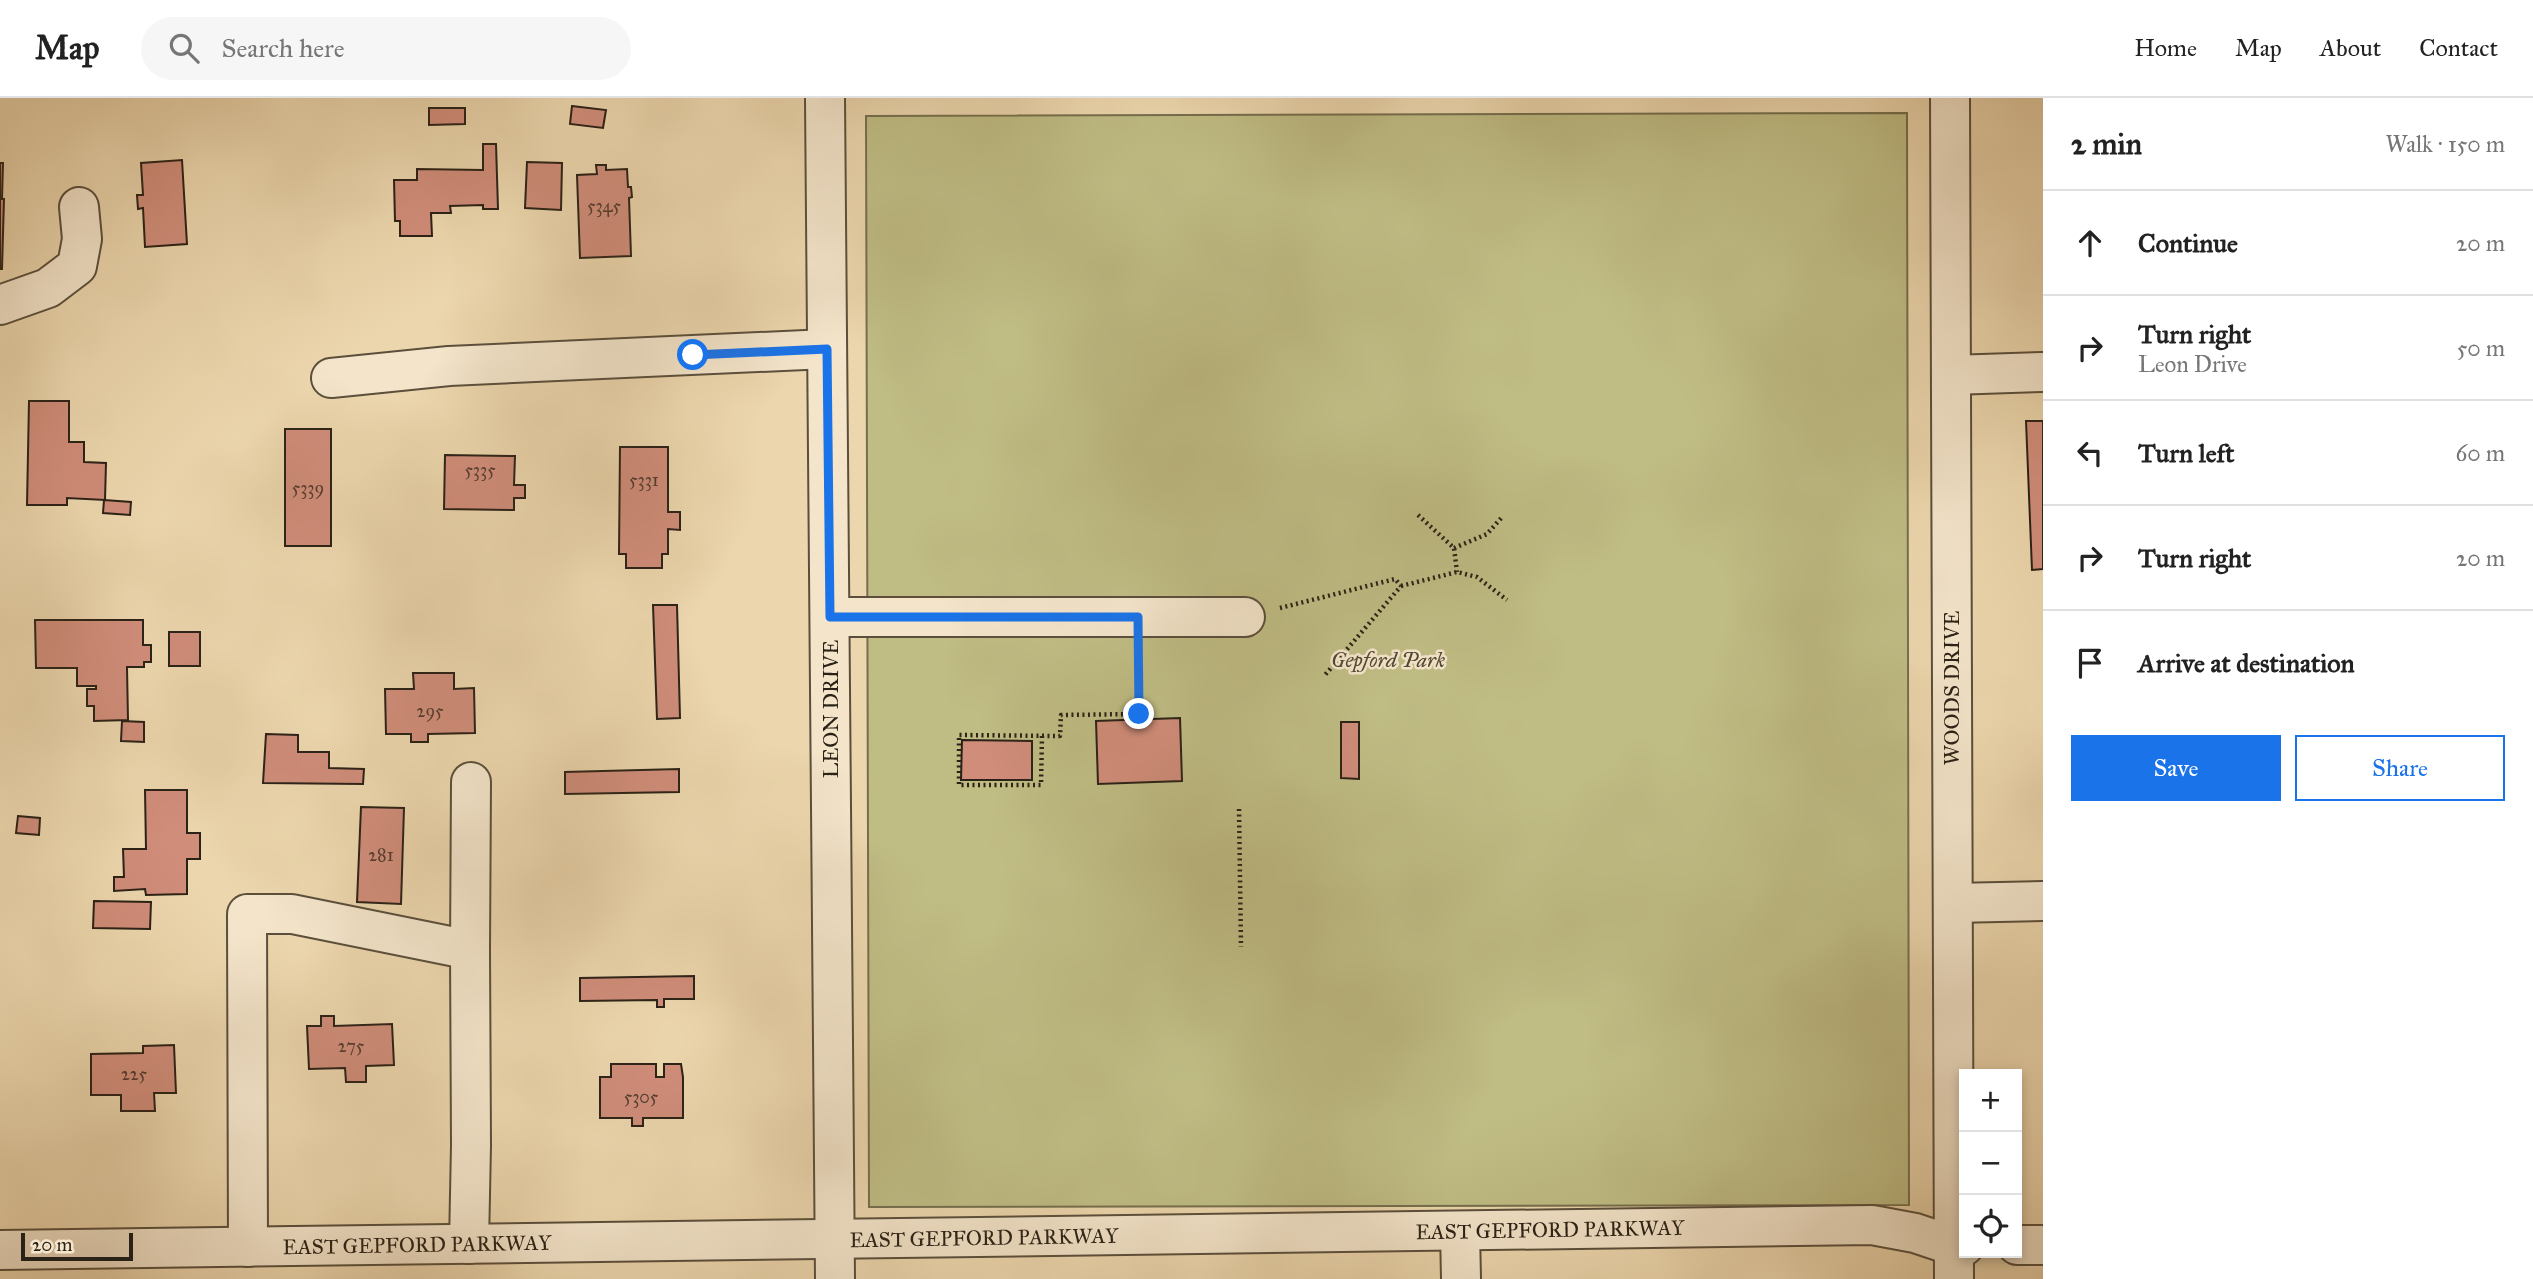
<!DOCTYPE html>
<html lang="en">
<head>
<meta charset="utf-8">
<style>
  body { margin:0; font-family:"IM FELL Great Primer",serif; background:#f6f6f6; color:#222 }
  .controls { position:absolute; right:21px; bottom:21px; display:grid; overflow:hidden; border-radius:0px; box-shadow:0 4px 10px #0003 }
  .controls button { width:63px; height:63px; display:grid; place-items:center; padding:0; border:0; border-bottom:2px solid #e0e0e0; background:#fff; color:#222; font:35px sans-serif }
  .scale { position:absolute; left:21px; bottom:18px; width:112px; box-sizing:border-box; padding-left:7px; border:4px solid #2b2217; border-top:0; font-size:19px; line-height:24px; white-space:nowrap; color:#2b2217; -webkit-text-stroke:5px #f3e4ca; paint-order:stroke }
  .stop { position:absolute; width:21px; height:21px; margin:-16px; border:5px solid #1a73e8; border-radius:50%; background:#fff }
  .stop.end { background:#1a73e8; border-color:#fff; box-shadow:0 2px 7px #0008 }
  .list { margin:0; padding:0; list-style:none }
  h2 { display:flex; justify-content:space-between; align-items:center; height:91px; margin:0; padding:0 28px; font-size:30px }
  h2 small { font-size:23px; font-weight:400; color:#767676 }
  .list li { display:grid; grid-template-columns:46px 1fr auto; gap:21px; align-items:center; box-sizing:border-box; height:105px; padding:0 28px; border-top:2px solid #e0e0e0 }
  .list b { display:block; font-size:26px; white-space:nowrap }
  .list p { margin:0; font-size:23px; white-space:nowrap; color:#767676 }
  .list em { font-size:23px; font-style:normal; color:#767676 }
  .actions { display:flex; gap:14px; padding:21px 28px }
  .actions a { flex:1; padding:16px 0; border:2px solid #1a73e8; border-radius:0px; text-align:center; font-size:24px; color:#1a73e8 }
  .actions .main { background:#1a73e8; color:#fff }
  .icon { flex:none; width:38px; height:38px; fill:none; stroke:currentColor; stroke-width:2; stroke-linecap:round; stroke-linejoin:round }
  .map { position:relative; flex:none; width:2043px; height:1181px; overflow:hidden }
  header { display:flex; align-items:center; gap:42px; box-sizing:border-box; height:98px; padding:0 35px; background:#fff; border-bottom:2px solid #e0e0e0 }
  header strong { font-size:33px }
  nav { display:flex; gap:38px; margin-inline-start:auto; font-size:24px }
  .search { width:490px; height:63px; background:#f6f6f6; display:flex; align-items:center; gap:18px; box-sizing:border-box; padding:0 24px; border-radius:38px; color:#767676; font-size:26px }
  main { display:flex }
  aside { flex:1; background:#fff }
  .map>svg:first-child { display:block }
  .green { fill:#bfbc84; stroke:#756f4e; stroke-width:2 }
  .building { fill:#d08d7a; stroke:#2b2217; stroke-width:2 }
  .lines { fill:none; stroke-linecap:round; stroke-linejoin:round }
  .minor-casing { stroke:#5b4f3c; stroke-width:42 }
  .path { stroke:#2b2217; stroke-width:4.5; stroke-dasharray:2 3.5; stroke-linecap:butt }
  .minor { stroke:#f3e4ca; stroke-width:38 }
  .route { stroke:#1a73e8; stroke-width:9 }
  .labels { text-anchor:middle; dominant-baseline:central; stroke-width:5; stroke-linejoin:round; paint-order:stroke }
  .number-label { font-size:18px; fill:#543d30 }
  .park-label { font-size:21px; font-style:italic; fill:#504832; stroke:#f3e4ca }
  .street-label { font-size:21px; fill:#2b2217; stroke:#f3e4ca }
</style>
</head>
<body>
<header>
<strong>Map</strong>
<div class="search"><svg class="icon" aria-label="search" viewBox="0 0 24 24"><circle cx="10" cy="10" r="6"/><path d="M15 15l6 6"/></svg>Search here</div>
<nav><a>Home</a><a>Map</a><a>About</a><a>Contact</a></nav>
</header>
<main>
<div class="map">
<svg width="2043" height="1181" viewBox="0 0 2043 1181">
  <rect width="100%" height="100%" fill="#ecd6ad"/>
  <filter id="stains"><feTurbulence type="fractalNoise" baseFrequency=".00286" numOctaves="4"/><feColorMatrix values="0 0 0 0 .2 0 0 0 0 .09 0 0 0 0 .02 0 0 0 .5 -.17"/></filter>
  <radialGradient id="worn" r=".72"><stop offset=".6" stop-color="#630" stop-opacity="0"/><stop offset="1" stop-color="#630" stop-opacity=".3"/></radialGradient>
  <path class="green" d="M1907 15 1909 1107 869 1109 866 18Z"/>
  <g class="building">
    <path d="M572 8 606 12 603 30 570 26Z"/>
    <path d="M429 10H465V26L429 27Z"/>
    <path d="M483 46H496L498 111H483V107L450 108 451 115H431L432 138H400V123H395L394 82H417V71L483 72Z"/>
    <path d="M182 62 187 146 145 149 143 110 138 111 137 97H143L141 65Z"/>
    <path d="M527 64 562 65 561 112 525 110Z"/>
    <path d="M0 65H3L2 101H4L2 171H0Z"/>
    <path d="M596 67H606V72L627 71 628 89H631L632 99 629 100 631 158 580 160 577 77 597 76Z"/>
    <path d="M29 303H69V344H84V364L106 365 105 402 67 400V407H27Z"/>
    <path d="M2026 323H2043V471L2032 472Z"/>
    <rect x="285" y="331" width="46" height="117"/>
    <path d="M620 349H668V414H680V432L668 431V456H662V470H626V456H619Z"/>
    <path d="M445 357 515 358 514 387H525V400H514V412L444 411Z"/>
    <path d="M104 402 131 404 130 417 103 415Z"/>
    <path d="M653 507H677L680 620 657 621Z"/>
    <path d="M35 522H143V547H151V564H144V569H127L128 622 94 623V608H87V591H96V588H77V570H36Z"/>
    <rect x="169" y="534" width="31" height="34"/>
    <path d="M413 575H454V591L474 590 475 635 428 636V644H411V636H386L385 591H414Z"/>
    <path d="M1180 620 1182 683 1098 686 1096 623Z"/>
    <path d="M122 623 144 624V644L121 643Z"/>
    <path d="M1341 624H1359V681L1341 680Z"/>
    <path d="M266 636 298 637V654H329V670L364 671 363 686 263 685Z"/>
    <path d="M962 642 1032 643V682H961Z"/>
    <path d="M679 671V694L565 696V674Z"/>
    <path d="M145 692H187V735H200V761H187V796L146 797 145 791 114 793V779H124L123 751H146Z"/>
    <path d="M361 709 404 710 401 806 357 804Z"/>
    <path d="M18 718 40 720 39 737 16 735Z"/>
    <path d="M94 803 151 804 150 831 93 830Z"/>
    <path d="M694 878V901H664V909H657V902L580 903V880Z"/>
    <path d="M321 918H334V928L392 926 394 967 366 968V984H346L345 970 309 971 307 928H321Z"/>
    <path d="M174 947 176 995H154L155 1013H121V997H91V956L143 955V948Z"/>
    <path d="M611 966H656V979H664V966H681L683 979V1020H643V1028H632V1020H600V979H611Z"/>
  </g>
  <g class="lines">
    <g class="minor-casing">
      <g id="minor">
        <path d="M825 0 835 1181"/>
        <path d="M1950 0 1954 1181"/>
        <path d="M0 207 48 190 77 168 82 141 79 109"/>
        <path d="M1951 277 2043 274"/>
        <path d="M331 280 449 268 827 251"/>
        <path d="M830 519H1245"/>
        <path d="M1953 805 2043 803"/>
        <path d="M470 852 471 684"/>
        <path d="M1460 1133 1461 1181"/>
        <path d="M2017 1147H2043"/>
        <path d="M248 1149 247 816H292L470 852 471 1047 469 1146"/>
        <path d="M0 1152 1872 1127 1915 1135 1954 1148H1964"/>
      </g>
    </g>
    <g class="path">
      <path d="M1418 417 1454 450 1457 474"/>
      <path d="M1454 450 1487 436 1503 418"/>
      <path d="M1401 488 1457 474 1477 479 1507 502"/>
      <path d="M1280 510 1395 481 1401 488 1325 577"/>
      <path d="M1042 638 1041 687H959V637L1060 638 1061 617 1139 616V555"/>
      <path d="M1239 711 1241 849"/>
    </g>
    <use href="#minor" class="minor"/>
  </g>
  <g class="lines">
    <path class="route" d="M693 257 827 251 830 519H1138L1139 616"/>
  </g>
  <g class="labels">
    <g class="number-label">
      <text x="604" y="108">5345</text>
      <text x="480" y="372">5335</text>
      <text x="644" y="382">5331</text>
      <text x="308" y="390">5339</text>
      <text x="430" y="613">295</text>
      <text x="381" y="757">281</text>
      <text x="351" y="948">275</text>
      <text x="134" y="976">225</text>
      <text x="641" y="999">5305</text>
    </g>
    <g class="park-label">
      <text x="1388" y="562">Gepford Park</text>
    </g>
    <g class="street-label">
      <text transform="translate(1952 590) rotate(-90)">WOODS DRIVE</text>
      <text transform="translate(831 611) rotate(-90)">LEON DRIVE</text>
      <text transform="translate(1550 1132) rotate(-1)">EAST GEPFORD PARKWAY</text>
      <text transform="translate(984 1140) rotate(-1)">EAST GEPFORD PARKWAY</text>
      <text transform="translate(417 1147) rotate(-1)">EAST GEPFORD PARKWAY</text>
    </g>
  </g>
  <rect width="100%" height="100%" filter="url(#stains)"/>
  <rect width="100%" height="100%" fill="url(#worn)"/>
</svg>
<div class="controls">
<button>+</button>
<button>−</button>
<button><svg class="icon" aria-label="locate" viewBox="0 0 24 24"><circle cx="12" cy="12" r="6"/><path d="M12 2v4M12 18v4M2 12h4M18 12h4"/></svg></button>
</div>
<div class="scale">20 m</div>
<div class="stop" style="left:693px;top:257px"></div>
<div class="stop end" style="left:1139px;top:616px"></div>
</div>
<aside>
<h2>2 min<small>Walk · 150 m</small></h2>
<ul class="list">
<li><svg class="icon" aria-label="ahead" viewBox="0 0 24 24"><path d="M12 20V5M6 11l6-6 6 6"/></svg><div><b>Continue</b></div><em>20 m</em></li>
<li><svg class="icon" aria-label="right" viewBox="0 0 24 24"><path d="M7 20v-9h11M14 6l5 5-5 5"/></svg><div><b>Turn right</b><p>Leon Drive</p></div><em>50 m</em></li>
<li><svg class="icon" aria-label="left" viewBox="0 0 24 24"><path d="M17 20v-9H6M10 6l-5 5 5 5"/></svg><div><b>Turn left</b></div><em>60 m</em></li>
<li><svg class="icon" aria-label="right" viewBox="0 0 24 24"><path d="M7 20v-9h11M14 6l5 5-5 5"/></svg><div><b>Turn right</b></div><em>20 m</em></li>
<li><svg class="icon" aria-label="arrive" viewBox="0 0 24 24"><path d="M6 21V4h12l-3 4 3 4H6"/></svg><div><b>Arrive at destination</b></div></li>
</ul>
<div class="actions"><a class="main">Save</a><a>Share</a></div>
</aside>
</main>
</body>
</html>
